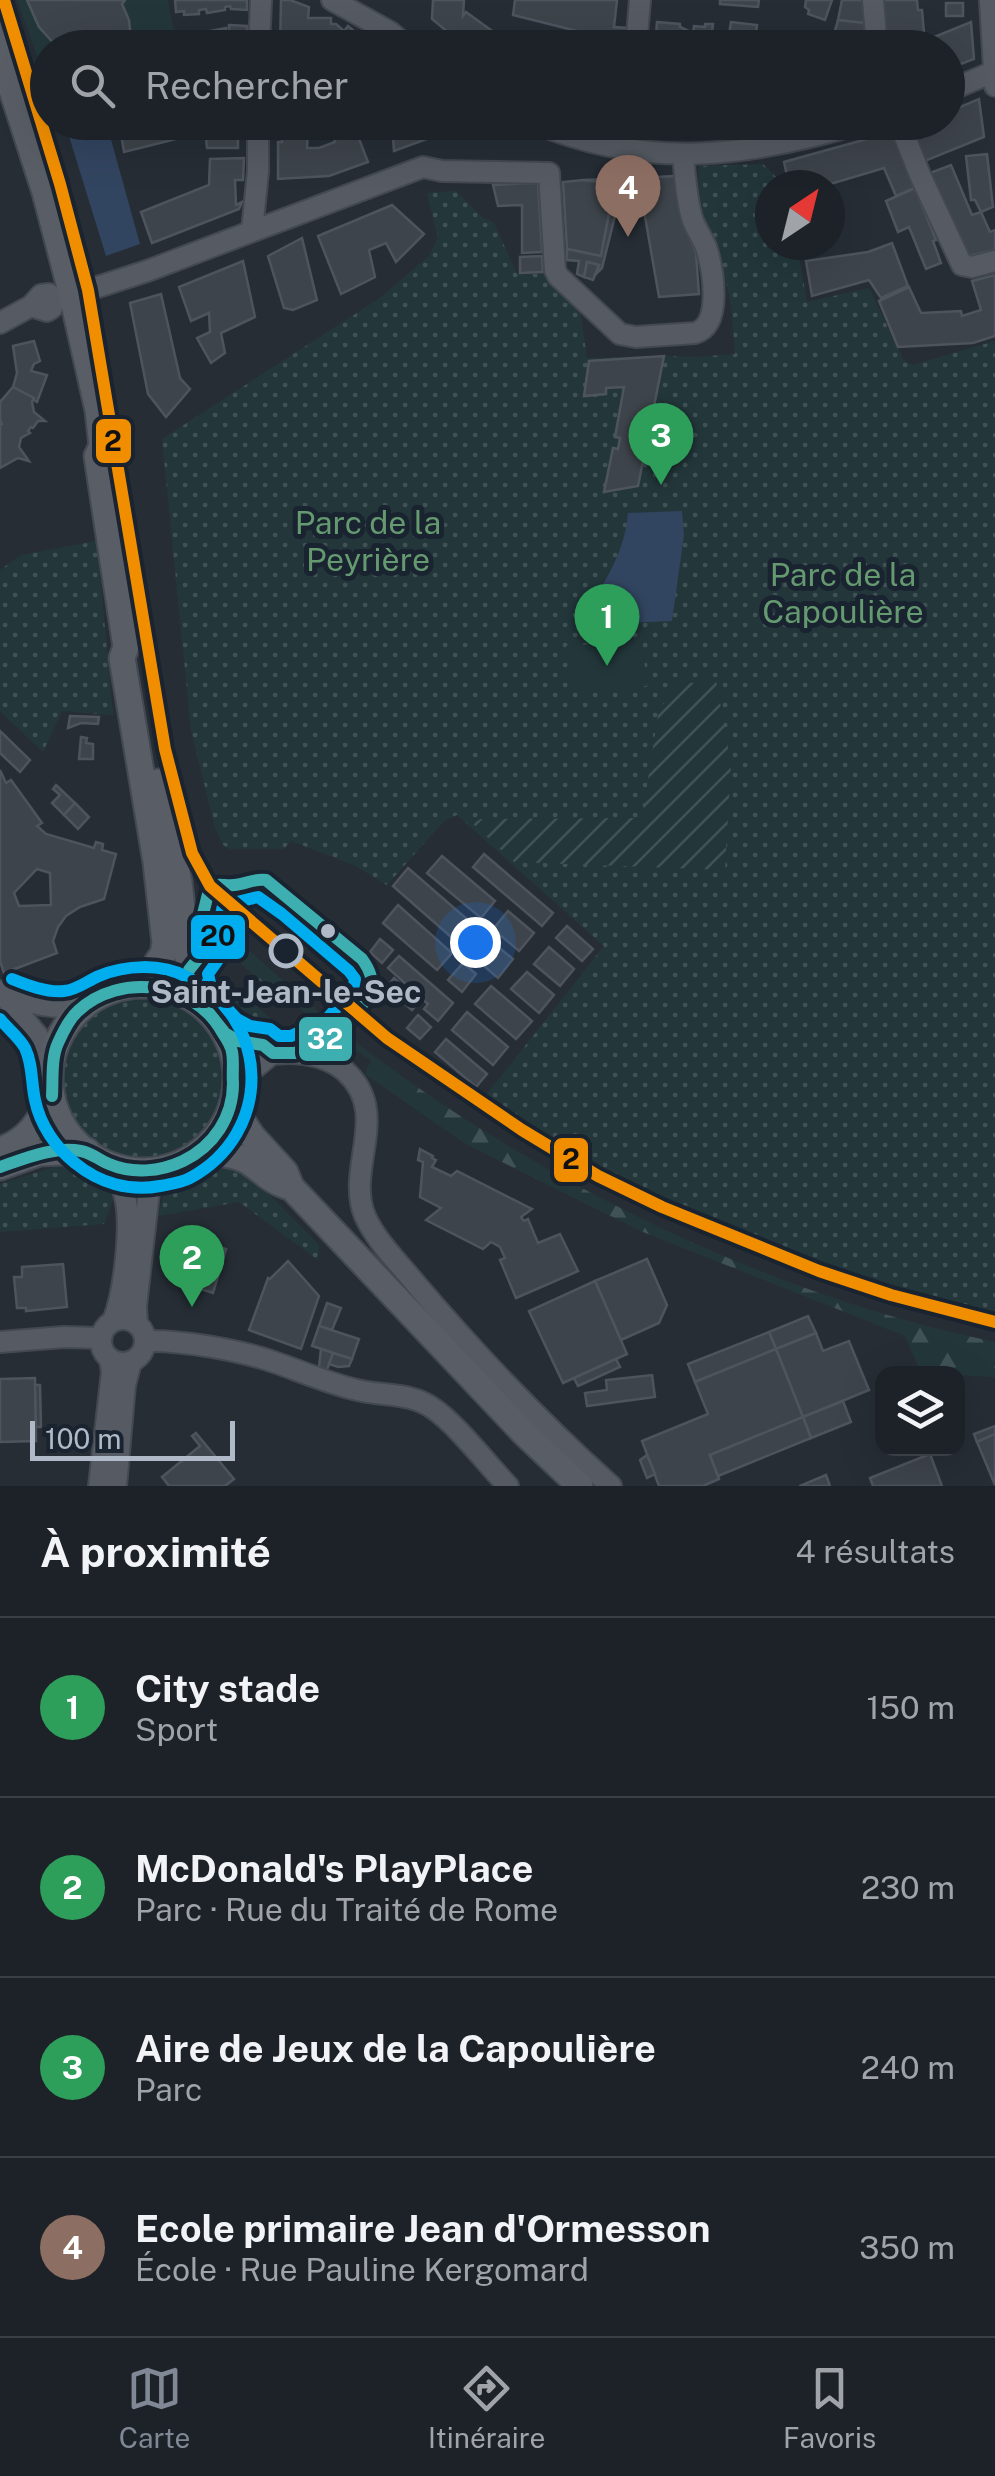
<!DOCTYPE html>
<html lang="fr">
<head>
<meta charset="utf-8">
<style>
  body { margin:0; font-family:"Public Sans",sans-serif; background:#292f34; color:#f1f3f6 }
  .controls { position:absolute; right:30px; bottom:30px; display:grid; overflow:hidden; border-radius:20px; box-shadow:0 10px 40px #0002 }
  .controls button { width:90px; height:90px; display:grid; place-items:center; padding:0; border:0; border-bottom:2px solid #3a3f45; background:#1c2228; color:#f1f3f6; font:50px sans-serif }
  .compass { position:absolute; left:755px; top:170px; width:90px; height:90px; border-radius:50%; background:#1c2228; box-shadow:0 10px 40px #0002; rotate:35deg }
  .scale { position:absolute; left:30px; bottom:25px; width:205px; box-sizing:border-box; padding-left:10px; border:5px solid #afb9c7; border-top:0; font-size:28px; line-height:35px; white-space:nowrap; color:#afb9c7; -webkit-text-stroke:8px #1a2330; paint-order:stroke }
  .you { position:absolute; left:475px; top:942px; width:35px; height:35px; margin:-25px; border:8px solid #fff; border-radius:50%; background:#1a73e8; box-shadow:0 0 0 15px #1a73e833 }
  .badge { display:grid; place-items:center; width:65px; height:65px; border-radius:50%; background:#7f8894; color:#fff; font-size:32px; font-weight:700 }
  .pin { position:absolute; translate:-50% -82px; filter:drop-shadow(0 2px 5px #0008) }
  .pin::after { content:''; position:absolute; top:52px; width:35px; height:30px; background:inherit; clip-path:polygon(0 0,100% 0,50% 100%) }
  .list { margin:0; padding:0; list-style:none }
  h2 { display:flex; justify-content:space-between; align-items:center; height:130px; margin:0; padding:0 40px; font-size:42px }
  h2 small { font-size:32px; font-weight:400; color:#a0a4a8 }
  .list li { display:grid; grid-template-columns:65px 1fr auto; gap:30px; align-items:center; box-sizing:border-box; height:180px; padding:0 40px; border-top:2px solid #3a3f45 }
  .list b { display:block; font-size:38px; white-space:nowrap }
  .list p { margin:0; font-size:32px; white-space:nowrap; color:#a0a4a8 }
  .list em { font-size:32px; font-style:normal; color:#a0a4a8 }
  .icon { flex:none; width:55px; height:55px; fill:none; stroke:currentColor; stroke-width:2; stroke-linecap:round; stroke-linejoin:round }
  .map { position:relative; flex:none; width:995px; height:1486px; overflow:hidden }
  .search { position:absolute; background:#1c2228; box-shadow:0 10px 40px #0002; left:30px; right:30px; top:30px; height:110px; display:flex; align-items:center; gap:25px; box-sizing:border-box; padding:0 35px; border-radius:55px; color:#a0a4a8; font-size:38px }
  .sheet { height:850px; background:#1c2228 }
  nav { display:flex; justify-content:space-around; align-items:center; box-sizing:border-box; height:140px; border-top:2px solid #3a3f45; background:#1c2228; font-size:28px; color:#a0a4a8 }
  nav a { display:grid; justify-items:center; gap:5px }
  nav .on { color:#7f8894 }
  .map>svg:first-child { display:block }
  .grass { fill:url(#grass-dots) }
  .forest { fill:url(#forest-firs) }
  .garden { fill:url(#garden-furrows) }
  .pitch { fill:#23373b }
  .water { fill:#324560 }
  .building { fill:#3e444b; stroke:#4e545d; stroke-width:2.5; fill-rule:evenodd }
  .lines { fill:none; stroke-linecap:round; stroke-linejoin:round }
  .minor-casing { stroke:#444950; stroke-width:24 }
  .major-casing { stroke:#434952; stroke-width:29 }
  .minor { stroke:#565b63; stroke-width:20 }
  .major { stroke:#595d65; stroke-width:25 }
  .bus-1-casing { stroke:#1a2330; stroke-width:20 }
  .bus-2-casing { stroke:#1a2330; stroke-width:20 }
  .bus-1 { stroke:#3eafb1; stroke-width:12 }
  .bus-2 { stroke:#00adee; stroke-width:12 }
  .tram-1-casing { stroke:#1a2330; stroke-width:20 }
  .tram-1 { stroke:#f18e00; stroke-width:12 }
  .bus-dot { fill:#afb9c7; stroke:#1a2330; stroke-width:4 }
  .stop-dot { fill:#1a2330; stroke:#afb9c7; stroke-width:5 }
  .labels { text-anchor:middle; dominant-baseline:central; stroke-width:10; stroke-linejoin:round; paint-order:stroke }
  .park-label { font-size:32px; fill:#659a70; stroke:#1a2330 }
  .stop-label { font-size:32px; font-weight:bold; fill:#afb9c7; stroke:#1a2330 }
  .line-badge { stroke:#1a2330; stroke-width:4 }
  .badge-label { font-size:28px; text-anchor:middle; font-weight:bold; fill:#fff }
  .pale-badge-label { font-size:28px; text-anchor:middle; font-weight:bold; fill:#111 }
</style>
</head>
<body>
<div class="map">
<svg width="995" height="1486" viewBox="0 0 995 1486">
  <defs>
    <pattern id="grass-dots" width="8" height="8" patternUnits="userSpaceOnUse" patternTransform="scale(2.5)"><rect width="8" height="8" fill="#23373b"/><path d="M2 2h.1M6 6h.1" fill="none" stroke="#405256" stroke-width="1.8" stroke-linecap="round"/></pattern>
    <pattern id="forest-firs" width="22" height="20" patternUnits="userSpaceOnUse" patternTransform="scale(2.5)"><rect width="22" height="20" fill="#23373b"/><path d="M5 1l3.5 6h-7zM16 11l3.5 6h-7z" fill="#405256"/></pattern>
    <pattern id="garden-furrows" width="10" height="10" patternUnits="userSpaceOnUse" patternTransform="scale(2.5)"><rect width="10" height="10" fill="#23373b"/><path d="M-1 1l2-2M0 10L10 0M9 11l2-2" fill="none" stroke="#405256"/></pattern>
  </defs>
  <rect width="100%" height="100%" fill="#262d35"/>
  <g class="grass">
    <path d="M763 164 784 185H770V245H797L807 302 869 288 903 359 912 365 995 341V1312L872 1281 761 1238 644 1189 571 1152 484 1098 604 946 457 815 444 821 387 885 354 865 291 841 284 849H230L223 845 215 828 191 730 162 439 380 298 429 256 438 238 427 193 456 191 482 217 494 223 517 274H550L566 291 581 316 587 358 665 356 694 357 735 354C733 333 733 310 728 290 720 248 693 210 699 166Z"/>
    <path d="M97 541 113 715 62 711 43 752 0 711V570L21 555Z"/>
    <path d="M215 980 254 1004 285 1032 257 1034 237 1027 216 1000Z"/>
    <circle cx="143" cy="1077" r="84"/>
    <path d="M64 1164 87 1169 115 1194 104 1224 0 1232V1184Z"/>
    <path d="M218 1165 244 1169 319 1245 318 1260 239 1202 158 1216 166 1185Z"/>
  </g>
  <g class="forest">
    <path d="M221 927H222L329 1021 313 1020 299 1008 284 1002 230 954 213 948 211 935Z"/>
    <path d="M346 1035C531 1178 765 1295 995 1342V1377L921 1373 905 1336 643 1232 466 1144 365 1074 371 1060 345 1044Z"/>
  </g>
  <path class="garden" d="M716 680 731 764 725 870 514 862 472 823 481 819 642 818 659 709 684 681 692 683Z"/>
  <g class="pitch">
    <path d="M17 0H168L177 47 48 48 47 84Z"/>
    <path d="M642 641 647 686 571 691 566 646Z"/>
  </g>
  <g class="water">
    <path d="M107 125 140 244 106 256 68 133Z"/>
    <path d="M682 511 684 535 672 621 575 625C600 592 625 555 628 513Z"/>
  </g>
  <g class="building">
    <path d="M27 0H125L122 4 129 20 132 48H58L39 27Z"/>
    <path d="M175 0H247V10L231 9 230 6 225 7V10L207 13 206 9 199 10V14L184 15V11L176 12Z"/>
    <path d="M281 0H290L309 7 308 18H331V24H336L344 31 348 26 359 35 357 37 360 39 369 44 372 41 382 48H280Z"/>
    <path d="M433 0H464L463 16 466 12 495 33 485 48H444L455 34 451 31 449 33 432 19Z"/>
    <path d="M515 0H617L614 27 627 28 625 43 513 15Z"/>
    <path d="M720 0H759L758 7 720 4Z"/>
    <path d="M806 0H832L825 20 808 14 809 10 805 7Z"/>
    <path d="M842 0H865L864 23 838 20Z"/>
    <path d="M883 0H917L918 10H922L924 33 886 35Z"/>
    <rect x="946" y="3" width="17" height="13"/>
    <path d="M838 20 864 23 868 48H842V41H832Z"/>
    <path d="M657 22 680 24V27L693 33 694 26 705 27V24H713L710 48 655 47Z"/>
    <path d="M731 22 757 25 755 41H760L759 48H727V41L741 43V37L729 35Z"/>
    <path d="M971 22 974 59 948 69V48H907Z"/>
    <path d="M229 25 247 26V48H207L205 32 226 28V33H229Z"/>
    <path d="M979 99 984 137 925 161 910 126 920 122H948V112Z"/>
    <path d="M119 122H238V148H207L206 138 184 137 124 152Z"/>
    <path d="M279 122H321V130H308L307 148H319L335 142 331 131 353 123 368 162 329 176 278 179V142H282V129H279Z"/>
    <path d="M392 122H426L427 139 394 151Z"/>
    <path d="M892 132 915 188 896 196 884 168 827 185H789L784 162Z"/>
    <path d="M987 154 993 207 981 212 975 200H971L966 156Z"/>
    <path d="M244 158 243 180H235L236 205 242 202 239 209 152 243 141 212 209 185 210 159Z"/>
    <path d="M951 165 972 215 981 212 990 232 995 230V250L964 257 930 173Z"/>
    <path d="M676 176 684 223 696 253 699 294 659 297 643 205 629 204 630 178Z"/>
    <path d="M630 178 629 192H617L616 184 583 180Z"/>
    <path d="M583 180 616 184 619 204 611 203 601 256 567 249 563 182Z"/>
    <path d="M538 183 542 252 522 253V205L498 206 493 185Z"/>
    <path d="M915 188 936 240 933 241 941 263 926 269 909 227 898 232 886 201Z"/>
    <path d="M611 203 643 205 644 213 616 212 602 268 597 273 599 265 587 262 584 277 577 274 579 261 567 260V249L601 256Z"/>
    <path d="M392 205 424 234 396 262 386 243 369 250 375 277 341 294 318 236Z"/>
    <path d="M302 238 317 300 293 310 284 308 268 256Z"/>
    <path d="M892 243 908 286 881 298 869 280 812 296 806 261 868 252Z"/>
    <path d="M542 256 543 272 520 273V257Z"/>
    <path d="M243 261 255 317 221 333 225 353 211 363 197 338 210 332 209 313 191 321 179 287Z"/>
    <path d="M587 262 599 265 593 280 584 277Z"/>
    <path d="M995 275V336L973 343 898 347 879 301 909 287 921 313 961 311 962 316 981 310 972 281Z"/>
    <path d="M161 294 180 378 190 389 166 417 148 394 130 303Z"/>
    <path d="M34 341 40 361 34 364 31 371 47 375 37 402 13 387 17 373 13 346Z"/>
    <path d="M664 356 638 486 604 492 613 448 618 449 620 438 615 437 624 387 606 388V394L584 396 589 361Z"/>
    <path d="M13 387 34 398 32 402 34 412 45 421H38L33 428 31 427 28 431 30 433 21 438 19 447 29 461 18 458 0 468V425L2 424 0 420V402Z"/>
    <path d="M70 716 99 717 98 724 81 723 68 728Z"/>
    <path d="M0 731 30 760 20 772 0 753Z"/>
    <path d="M81 737 87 738 86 743 93 744V759H79Z"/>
    <path d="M0 770 6 783 11 780 42 823 37 826 46 834 94 848 96 842 103 844 102 850 116 854 104 899 80 907 66 916 58 927 53 941 57 953 4 973 0 961ZM37 869 50 873 51 905 19 906 14 893Z"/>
    <path d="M56 785 75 803 64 815 52 803 60 795 53 789Z"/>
    <path d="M75 803 89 817 78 829 64 815Z"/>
    <path d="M484 854 553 913 542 926 473 867Z"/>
    <path d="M442 856 495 901 481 918 427 873Z"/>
    <path d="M408 868 475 926 459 944 393 886Z"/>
    <path d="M398 905 452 953 437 970 383 923Z"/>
    <path d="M508 911 534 933 519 951 493 929Z"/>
    <path d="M567 926 593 949 582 961 556 938Z"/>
    <path d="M485 936 513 959 498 978 470 954Z"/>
    <path d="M380 939 393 950 382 963 370 952Z"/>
    <path d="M549 947 574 969 560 986 534 964Z"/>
    <path d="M399 956 453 1003 438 1021 424 1009 428 1004 388 968Z"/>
    <path d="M463 963 476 974 462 992 448 980Z"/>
    <path d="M527 972 554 995 539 1013 511 989Z"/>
    <path d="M394 978 420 1001 412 1010 386 988Z"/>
    <path d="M491 986 532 1021 516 1039 475 1004Z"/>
    <path d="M467 1012 508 1047 493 1065 452 1030Z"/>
    <path d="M418 1015 431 1027 420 1039 407 1028Z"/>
    <path d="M446 1039 487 1074 476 1087 435 1052Z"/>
    <path d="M420 1149 433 1156 432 1158 436 1160 432 1167 451 1176 457 1171 532 1209 521 1217 524 1221 528 1219 538 1243 560 1234 578 1271 516 1298 500 1260 505 1258 500 1247 491 1242 483 1249 426 1220 441 1208 420 1197 423 1162 418 1160Z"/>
    <path d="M205 1242 226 1249 213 1293 188 1285Z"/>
    <path d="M647 1259 667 1305 659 1323 621 1340 595 1281Z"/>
    <path d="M288 1261 319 1296 301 1349 249 1330 268 1278 270 1279Z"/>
    <path d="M63 1264 67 1307 26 1311V1308H17L14 1277H22V1267Z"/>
    <path d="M595 1281 627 1354 563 1383 529 1311Z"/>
    <path d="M327 1303 341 1308 332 1330 319 1326Z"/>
    <path d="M808 1316 816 1333 776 1349 769 1332Z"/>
    <path d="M319 1326 359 1339 352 1359 312 1346Z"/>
    <path d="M769 1332 776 1349 695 1382 688 1364Z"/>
    <path d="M816 1333 823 1351 849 1341 869 1390 803 1417 776 1349Z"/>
    <path d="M321 1349 333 1353 327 1370 319 1367Z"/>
    <path d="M776 1349 803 1417 710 1455 719 1479 703 1486H659L642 1441 708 1414 695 1382Z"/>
    <path d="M333 1353 352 1359 349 1366 338 1367 329 1364Z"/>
    <path d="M616 1359 620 1367 578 1386 574 1378Z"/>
    <path d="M652 1375 655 1397 587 1406 585 1393 607 1390 606 1380Z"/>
    <path d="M35 1378 36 1441 0 1442V1379Z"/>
    <path d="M35 1385H40L41 1427H36Z"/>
    <path d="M843 1401 851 1422 811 1438 803 1417Z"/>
    <path d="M803 1417 811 1438 718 1476 710 1455Z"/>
    <path d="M995 1426V1434L977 1442 974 1434Z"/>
    <path d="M196 1433 234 1479 225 1486H169L162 1477 200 1446 192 1436Z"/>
    <path d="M995 1434V1485L977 1442Z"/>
    <path d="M930 1454 942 1486H873L870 1478Z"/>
    <path d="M647 1455 655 1474 647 1478 640 1460Z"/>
    <path d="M826 1475 830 1486H799H800Z"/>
  </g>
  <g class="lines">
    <g class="minor-casing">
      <g id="minor">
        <path d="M332 0 390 32 409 48"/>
        <path d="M873 0 877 48"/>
        <path d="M990 0 995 86"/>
        <path d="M259 48 261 0"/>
        <path d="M636 48 640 0"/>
        <path d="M948 91 993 72"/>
        <path d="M533 122C647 171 750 157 865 122"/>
        <path d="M899 122 920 175 962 265 972 267 995 261"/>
        <path d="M625 149 628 122"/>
        <path d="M252 231 258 171V122"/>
        <path d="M79 293 147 271 423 167 442 171 549 173 555 270 558 276 620 334 636 337 695 333C723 325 713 269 706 247 702 237 695 228 692 218 686 198 685 175 683 154"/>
        <path d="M0 323 31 306 41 295 49 294 55 299 52 308 47 311 31 306"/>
        <path d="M0 991 38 1036 50 1068"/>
        <path d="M4 995C34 1004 54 1010 85 1005"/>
        <path d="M225 1033C237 1040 247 1042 260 1045 265 1046 268 1051 273 1053 278 1054 283 1053 288 1053 309 1053 328 1057 345 1071 392 1113 345 1168 365 1216 376 1241 398 1262 415 1283 476 1355 541 1423 611 1486"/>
        <path d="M236 1083 273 1053"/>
        <path d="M109 1164C115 1174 121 1183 124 1193 133 1222 124 1294 113 1321"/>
        <circle cx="123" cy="1341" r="22"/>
        <path d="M137 1324 136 1306 149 1191 162 1169"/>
        <path d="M145 1341C182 1340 239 1350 274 1362 300 1371 326 1382 353 1389 381 1397 409 1391 434 1409 458 1426 487 1464 508 1486"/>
        <path d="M0 1342 64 1337 101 1338"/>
        <path d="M99 1486 112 1372 110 1359"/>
        <path d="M116 1486 125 1385 131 1362"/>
      </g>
    </g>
    <g class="major-casing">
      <g id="major">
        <path d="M0 18 7 40 9 71"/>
        <path d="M0 53 45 192 72 295 98 410 102 446 97 456 126 647 122 658 156 862 165 943 163 954 142 985"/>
        <path d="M158 782 179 882 189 970 196 1001"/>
        <circle cx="143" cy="1078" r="93"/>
        <path d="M232 1106 252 1136 285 1172 291 1187 524 1433 580 1486"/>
        <path d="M0 1150C28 1141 40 1121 52 1096"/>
        <path d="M198 1153C216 1153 234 1153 249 1162 262 1171 271 1181 286 1186"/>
        <path d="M0 1167 39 1153 87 1151"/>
      </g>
    </g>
    <use href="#minor" class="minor"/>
    <use href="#major" class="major"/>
    <g class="bus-1-casing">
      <g id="bus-1">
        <path d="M189 970 201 955 200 926 210 886"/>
        <path d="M209 1013 225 1033 238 1041 263 1045 273 1053H295L337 1034 372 993C373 979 370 970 362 959L266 880C255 878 246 884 234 885 225 886 220 883 210 886"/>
        <path d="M0 1167C26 1158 54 1146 81 1151 92 1153 99 1160 109 1164 132 1174 160 1172 183 1161 214 1146 233 1117 233 1083 232 1073 234 1062 232 1052 231 1045 226 1038 222 1032 195 982 120 972 78 1011 70 1018 62 1034 58 1043 51 1058 53 1080 52 1096"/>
      </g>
    </g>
    <g class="bus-2-casing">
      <g id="bus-2">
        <path d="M258 897 282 914 349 971 355 979 353 989 326 1020 291 1036H279L270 1029 250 1026 237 1019 212 992 208 974 218 960V928L224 901 237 902Z"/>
        <path d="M0 1019C8 1029 19 1037 25 1048 33 1065 31 1082 35 1100 40 1125 56 1148 75 1163 99 1183 130 1192 160 1186 170 1184 181 1183 190 1178 273 1133 272 1020 187 977 161 963 125 965 99 976 87 981 77 990 64 991 47 993 27 985 12 979"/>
      </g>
    </g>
    <use href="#bus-1" class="bus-1"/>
    <use href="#bus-2" class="bus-2"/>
    <g class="tram-1-casing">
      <path id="tram-1" d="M4 0 60 184 88 290 165 749 192 853 210 886 387 1038 522 1130 598 1176 662 1207 819 1271 891 1295 995 1322"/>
    </g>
    <use href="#tram-1" class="tram-1"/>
  </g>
  <circle class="bus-dot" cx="328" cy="931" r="9"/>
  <circle class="stop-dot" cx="286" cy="951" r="15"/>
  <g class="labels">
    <g class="park-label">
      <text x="368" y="522">Parc de la<tspan x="368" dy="37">Peyrière</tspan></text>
      <text x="843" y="574">Parc de la<tspan x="843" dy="37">Capoulière</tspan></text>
    </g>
    <g class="stop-label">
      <text x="286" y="991">Saint-Jean-le-Sec</text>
    </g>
  </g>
  <g class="line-badge">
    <rect x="94" y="417" width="39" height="48" rx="10" fill="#f18e00"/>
    <rect x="189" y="913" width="58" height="48" rx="10" fill="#00adee"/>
    <rect x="297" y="1015" width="57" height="48" rx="10" fill="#3eafb1"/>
    <rect x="552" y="1136" width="38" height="48" rx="10" fill="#f18e00"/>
  </g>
  <g class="badge-label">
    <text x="325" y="1049">32</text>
  </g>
  <g class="pale-badge-label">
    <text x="113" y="451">2</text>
    <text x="218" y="946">20</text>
    <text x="571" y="1169">2</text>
  </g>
</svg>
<div class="controls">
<button><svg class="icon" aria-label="layers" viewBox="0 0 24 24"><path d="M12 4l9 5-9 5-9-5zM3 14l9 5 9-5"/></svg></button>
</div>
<svg class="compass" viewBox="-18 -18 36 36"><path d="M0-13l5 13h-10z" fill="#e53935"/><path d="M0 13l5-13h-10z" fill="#a0a4a8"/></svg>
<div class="scale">100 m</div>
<div class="you"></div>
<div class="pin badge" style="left:607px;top:666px;background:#2e9e5b">1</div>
<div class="pin badge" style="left:192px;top:1307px;background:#2e9e5b">2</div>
<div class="pin badge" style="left:661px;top:485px;background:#2e9e5b">3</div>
<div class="pin badge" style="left:628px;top:237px;background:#8d6e63">4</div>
<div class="search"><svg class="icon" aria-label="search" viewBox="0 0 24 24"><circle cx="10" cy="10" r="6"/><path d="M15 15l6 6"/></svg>Rechercher</div>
</div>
<section class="sheet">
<h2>À proximité<small>4 résultats</small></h2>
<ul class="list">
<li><span class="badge" style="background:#2e9e5b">1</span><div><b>City stade</b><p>Sport</p></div><em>150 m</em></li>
<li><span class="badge" style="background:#2e9e5b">2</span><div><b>McDonald's PlayPlace</b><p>Parc · Rue du Traité de Rome</p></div><em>230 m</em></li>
<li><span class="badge" style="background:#2e9e5b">3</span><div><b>Aire de Jeux de la Capoulière</b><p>Parc</p></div><em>240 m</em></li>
<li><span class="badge" style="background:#8d6e63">4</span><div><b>Ecole primaire Jean d'Ormesson</b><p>École · Rue Pauline Kergomard</p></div><em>350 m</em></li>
</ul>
</section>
<nav>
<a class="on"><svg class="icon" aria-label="map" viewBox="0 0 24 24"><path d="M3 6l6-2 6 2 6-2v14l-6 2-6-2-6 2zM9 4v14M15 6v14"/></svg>Carte</a>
<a><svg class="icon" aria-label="directions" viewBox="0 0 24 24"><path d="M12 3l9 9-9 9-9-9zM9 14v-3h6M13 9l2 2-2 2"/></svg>Itinéraire</a>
<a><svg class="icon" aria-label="saved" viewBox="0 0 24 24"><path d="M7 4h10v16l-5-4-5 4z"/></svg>Favoris</a>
</nav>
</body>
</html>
